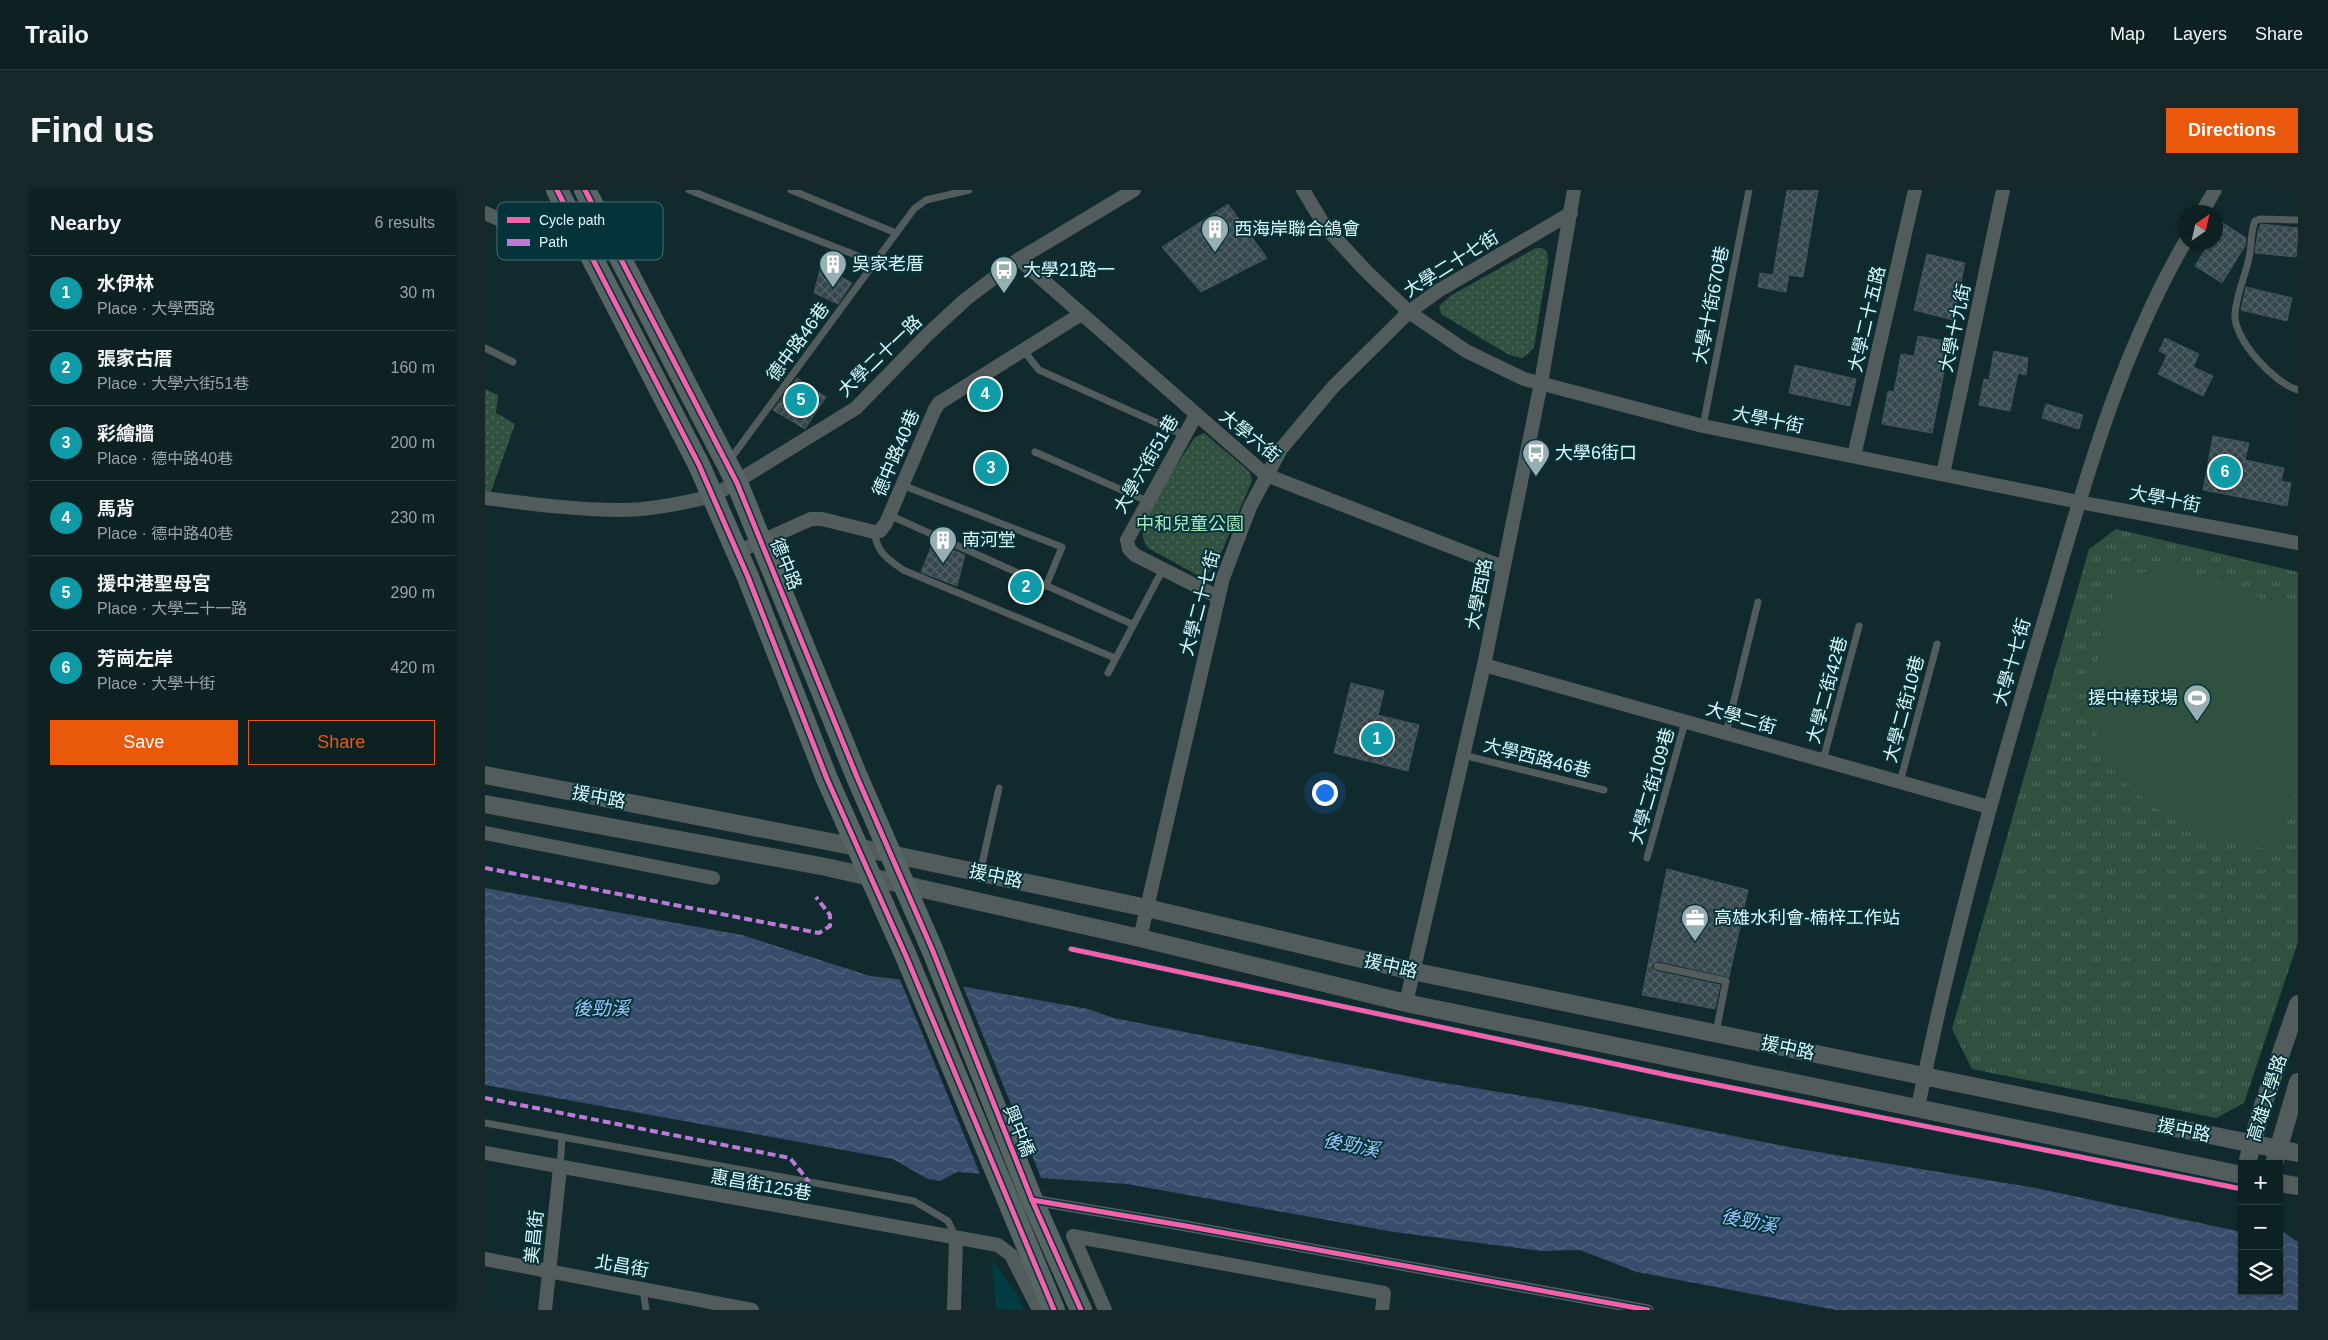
<!DOCTYPE html>
<html lang="en">
<head>
<meta charset="utf-8">
<style>
  body { margin:0; font-family:Arial,"Noto Sans TC",sans-serif; background:#16282a; color:#f1f3f6 }
  .controls { position:absolute; right:15px; bottom:15px; display:grid; overflow:hidden; border-radius:0px; box-shadow:0 1px 4px #0004 }
  .controls button { width:45px; height:45px; display:grid; place-items:center; padding:0; border:0; border-bottom:1px solid #2d3e40; background:#0d2022; color:#f1f3f6; font:25px sans-serif }
  .compass { position:absolute; left:1693px; top:15px; width:45px; height:45px; border-radius:50%; background:#0d2022; box-shadow:0 1px 4px #0004; rotate:34deg }
  .you { position:absolute; left:839px; top:602px; width:18px; height:18px; margin:-12px; border:4px solid #fff; border-radius:50%; background:#1a73e8; box-shadow:0 0 0 8px #1a73e833 }
  .badge { display:grid; place-items:center; width:32px; height:32px; border-radius:50%; background:#ea580c; color:#fff; font-size:16px; font-weight:700 }
  .pin { position:absolute; translate:-50% -50%; border:2px solid #fff; box-shadow:0 1px 5px #0006 }
  .list { margin:0; padding:0; list-style:none }
  h2 { display:flex; justify-content:space-between; align-items:center; height:65px; margin:0; padding:0 20px; font-size:21px }
  h2 small { font-size:16px; font-weight:400; color:#9aa3a5 }
  .list li { display:grid; grid-template-columns:32px 1fr auto; gap:15px; align-items:center; box-sizing:border-box; height:75px; padding:0 20px; border-top:1px solid #2d3e40 }
  .list b { display:block; font-size:19px; white-space:nowrap }
  .list p { margin:0; font-size:16px; white-space:nowrap; color:#9aa3a5 }
  .list em { font-size:16px; font-style:normal; color:#9aa3a5 }
  .actions { display:flex; gap:10px; padding:15px 20px }
  .actions a { flex:1; padding:11px 0; border:1px solid #ea580c; border-radius:0px; text-align:center; font-size:18px; color:#ea580c }
  .actions .main { background:#ea580c; color:#fff }
  .icon { flex:none; width:28px; height:28px; fill:none; stroke:currentColor; stroke-width:2; stroke-linecap:round; stroke-linejoin:round }
  .map { position:relative; flex:none; width:1813px; height:1120px; overflow:hidden; border-radius:0px }
  header { display:flex; align-items:center; gap:30px; box-sizing:border-box; height:70px; padding:0 25px; background:#0d2022; border-bottom:1px solid #2d3e40 }
  header strong { font-size:24px }
  nav { display:flex; gap:28px; margin-inline-start:auto; font-size:18px }
  .intro { display:flex; align-items:center; justify-content:space-between; box-sizing:border-box; height:120px; padding:0 30px }
  h1 { margin:0; font-size:35px }
  .button { padding:12px 22px; border-radius:0px; background:#ea580c; color:#fff; font-size:18px; font-weight:700 }
  main { display:flex; gap:30px; padding:0 30px }
  aside { flex:1; background:#0d2022; border-radius:0px; box-shadow:0 1px 4px #0004 }
  .map>svg:first-child { display:block }
  .built { fill:#023c43 }
  .grass { fill:url(#grass-tufts) }
  .park { fill:url(#park-dots) }
  .garden { fill:#315140 }
  .water { fill:url(#water-waves) }
  .pier { fill:#112a2d }
  .building { fill:url(#building-cross-hatch); stroke:#43555a }
  .lines { fill:none; stroke-linecap:round; stroke-linejoin:round }
  .service { stroke:#535c5c; stroke-width:7 }
  .pedestrian { stroke:#535c5c; stroke-width:11 }
  .minor { stroke:#535c5c; stroke-width:14 }
  .tertiary { stroke:#535c5c; stroke-width:18 }
  .primary { stroke:#576564; stroke-width:22 }
  .quiet { stroke:#bd7bd9; stroke-width:4; stroke-dasharray:8 4; stroke-linecap:butt }
  .cycleway-casing { stroke:#04343a; stroke-width:8 }
  .cycleway { stroke:#f560ab; stroke-width:5 }
  .labels { text-anchor:middle; dominant-baseline:central; stroke-width:4; stroke-linejoin:round; paint-order:stroke }
  .poi-label { font-size:18px; fill:#e0f7fa; stroke:#04343a; text-anchor:start }
  .street-label { font-size:18px; fill:#e0f7fa; stroke:#04343a }
  .park-label { font-size:18px; fill:#a4e7bd; stroke:#04343a }
  .water-label { font-size:19px; font-style:italic; fill:#a1c5fe; stroke:#04343a }
  .key { fill:#04343a; stroke:#466e74; stroke-width:1 }
  .key-label { font-size:14px; fill:#e0f7fa }
</style>
</head>
<body>
<header>
<strong>Trailo</strong>
<nav><a>Map</a><a>Layers</a><a>Share</a></nav>
</header>
<div class="intro"><h1>Find us</h1><a class="button">Directions</a></div>
<main>
<aside>
<h2>Nearby<small>6 results</small></h2>
<ul class="list">
<li><span class="badge" style="background:#0f9aa8">1</span><div><b>水伊林</b><p>Place · 大學西路</p></div><em>30 m</em></li>
<li><span class="badge" style="background:#0f9aa8">2</span><div><b>張家古厝</b><p>Place · 大學六街51巷</p></div><em>160 m</em></li>
<li><span class="badge" style="background:#0f9aa8">3</span><div><b>彩繪牆</b><p>Place · 德中路40巷</p></div><em>200 m</em></li>
<li><span class="badge" style="background:#0f9aa8">4</span><div><b>馬背</b><p>Place · 德中路40巷</p></div><em>230 m</em></li>
<li><span class="badge" style="background:#0f9aa8">5</span><div><b>援中港聖母宮</b><p>Place · 大學二十一路</p></div><em>290 m</em></li>
<li><span class="badge" style="background:#0f9aa8">6</span><div><b>芳崗左岸</b><p>Place · 大學十街</p></div><em>420 m</em></li>
</ul>
<div class="actions"><a class="main">Save</a><a>Share</a></div>
</aside>
<div class="map">
<svg width="1813" height="1120" viewBox="0 0 1813 1120">
  <defs>
    <pattern id="grass-tufts" width="24" height="20" patternUnits="userSpaceOnUse" patternTransform="scale(1.25)"><rect width="24" height="20" fill="#315140"/><path d="M3 7l-1-3M5 7V3M7 7l1-3M15 17l-1-3M17 17v-4M19 17l1-3" fill="none" stroke="#4f6b5c"/></pattern>
    <pattern id="park-dots" width="8" height="8" patternUnits="userSpaceOnUse" patternTransform="scale(1.25)"><rect width="8" height="8" fill="#315140"/><path d="M2 2h.1M6 6h.1" fill="none" stroke="#4f6b5c" stroke-width="1.8" stroke-linecap="round"/></pattern>
    <pattern id="water-waves" width="16" height="10" patternUnits="userSpaceOnUse" patternTransform="scale(1.25)"><rect width="16" height="10" fill="#384d6b"/><path d="M0 5q4-4 8 0t8 0" fill="none" stroke="#546781"/></pattern>
    <pattern id="building-cross-hatch" width="8" height="8" patternUnits="userSpaceOnUse" patternTransform="scale(1.25)"><rect width="8" height="8" fill="#36484d"/><path d="M0 0l8 8M0 8l8-8" fill="none" stroke="#536368"/></pattern>
  </defs>
  <rect width="100%" height="100%" fill="#112a2d"/>
  <path class="built" d="M507 1069 531 1103 539 1120H511Z"/>
  <path class="grass" d="M1631 339 1813 382V752L1759 913 1731 928 1487 879 1467 839 1604 359Z"/>
  <g class="park">
    <path d="M1051 58H1057L1062 62 1063 72 1049 157 1043 164 1037 168 1024 165 956 124 954 116 965 106Z"/>
    <path d="M0 199 13 205 11 223 30 234 4 307 0 306Z"/>
    <path d="M719 243 765 282 767 291 730 377 722 384 716 387 663 358C659 352 657 347 658 340 663 316 696 269 710 247Z"/>
  </g>
  <path class="garden" d="M1687 378 1813 420V595L1791 661 1713 645 1655 607 1614 565 1606 498 1633 386Z"/>
  <path class="water" d="M0 698 257 745 385 786 481 797 603 819 629 828 947 891 1104 917 1309 958 1551 998 1757 1042V1101H1794V1039L1813 1052V1120H1351L1152 1082 1095 1060 1057 1061 909 1042 642 994 472 982 455 991 443 989 408 969 0 895Z"/>
  <path class="pier" d="M414 787 477 794 557 990 496 986Z"/>
  <g class="building">
    <path d="M1302 0H1333L1318 87 1304 85 1301 102 1273 97 1275 83 1288 85Z"/>
    <path d="M743 14 782 68 716 102 677 57Z"/>
    <path d="M1738 33 1761 48 1760 56 1737 93 1710 76 1725 52H1730V44Z"/>
    <path d="M1776 34 1813 38 1811 67 1770 63 1773 41Z"/>
    <path d="M1442 64 1480 73 1468 130 1429 120Z"/>
    <path d="M336 76 367 93 353 114 329 103Z"/>
    <path d="M1761 97 1807 108 1802 131 1756 120Z"/>
    <path d="M1433 146 1465 152 1447 243 1397 234 1403 201 1409 202 1416 164 1429 166Z"/>
    <path d="M1680 148 1714 164 1708 177 1728 186 1718 206 1673 184 1682 165 1674 161Z"/>
    <path d="M1509 161 1543 168 1541 185 1533 183 1525 221 1494 215 1499 189 1504 190Z"/>
    <path d="M1310 175 1371 189 1365 216 1304 203Z"/>
    <path d="M312 188 341 207 320 239 288 220Z"/>
    <path d="M1561 214 1598 225 1594 239 1557 228Z"/>
    <path d="M1728 246 1764 253 1760 270 1799 278 1796 291 1806 293 1802 316 1718 300Z"/>
    <path d="M448 352 480 365 472 396 436 382Z"/>
    <path d="M532 388 554 398 550 410 527 401Z"/>
    <path d="M866 493 899 501 893 525 934 535 923 581 849 563Z"/>
    <path d="M1182 679 1263 700 1244 787 1173 771 1167 774V778L1171 781 1235 795 1230 819 1157 805Z"/>
  </g>
  <g class="lines">
    <g class="service">
      <path d="M204 0 391 73"/>
      <path d="M306 0 411 43"/>
      <path d="M1813 30 1775 29 1770 31C1765 43 1767 56 1764 68 1760 86 1751 106 1750 124 1748 149 1790 194 1813 200"/>
      <path d="M0 158 28 172"/>
      <path d="M539 161 554 180 699 245"/>
      <path d="M1218 236 1264 0"/>
      <path d="M550 262 662 311"/>
      <path d="M244 271 429 19 441 10 484 0"/>
      <path d="M417 295 577 357 561 396"/>
      <path d="M404 325 647 434"/>
      <path d="M389 342C393 364 402 368 418 380L630 468"/>
      <path d="M623 483 678 379"/>
      <path d="M1241 543 1273 412"/>
      <path d="M978 565 1119 600"/>
      <path d="M1338 570 1374 436"/>
      <path d="M1415 592 1452 454"/>
      <path d="M1162 668 1200 532"/>
      <path d="M495 683 514 598"/>
      <path d="M1172 776 1241 791 1231 843"/>
      <path d="M0 933 429 1011 463 1031 471 1048"/>
      <path d="M75 978 77 947"/>
      <path d="M158 1099 161 1120"/>
    </g>
    <path class="pedestrian" d="M547 1010 701 1036 1163 1120"/>
    <g class="minor">
      <path d="M818 0 841 38 882 82 924 122 981 161 1039 189 1218 236 1594 312 1813 353"/>
      <path d="M1717 22 1730 0"/>
      <path d="M0 23 73 55 101 54 105 52"/>
      <path d="M534 69 781 285 1018 377"/>
      <path d="M711 225 642 350 644 359 650 365 733 407"/>
      <path d="M1369 266 1430 0"/>
      <path d="M1458 284 1518 0"/>
      <path d="M0 308C46 314 91 320 137 320 167 320 199 313 228 306L371 218 443 144 481 109 534 69 649 0"/>
      <path d="M252 362 326 329H337L389 342 395 341 401 333 450 219 454 213 596 124"/>
      <path d="M999 475 1504 617"/>
      <path d="M0 643 228 688"/>
      <path d="M655 748 738 388 765 317 796 259 848 197 924 122 953 101 1086 23"/>
      <path d="M921 813 999 475 1056 193 1089 0"/>
      <path d="M1433 917C1466 753 1511 591 1559 431 1598 299 1631 172 1700 52"/>
      <path d="M0 963 513 1055 526 1065 554 1120"/>
      <path d="M0 1069 267 1120"/>
      <path d="M60 1120 75 978"/>
      <path d="M469 1120 471 1048"/>
      <path d="M620 1120 588 1046 899 1103 897 1120"/>
    </g>
    <g class="tertiary">
      <path d="M0 585 372 657 662 718 927 781 1813 963"/>
      <path d="M0 614 341 677 655 748 921 813 1757 985"/>
      <path d="M1762 974 1775 924 1813 814"/>
      <path d="M1789 974 1813 892"/>
      <path d="M1794 993 1813 996"/>
    </g>
    <g class="primary">
      <path d="M72 0 214 275 263 387 342 589 421 766 569 1120"/>
      <path d="M100 0 252 293 372 587 447 759 547 1010 596 1120"/>
    </g>
    <g class="quiet">
      <path d="M0 678 334 743 345 736V725L331 707"/>
      <path d="M0 908 305 968 324 992"/>
    </g>
    <g class="cycleway-casing">
      <g id="cycleway">
        <path d="M72 0 214 275 263 387 342 589 421 766 569 1120"/>
        <path d="M100 0 252 293 372 587 447 759 547 1010 596 1120"/>
        <path d="M586 759 1187 886 1757 999"/>
        <path d="M547 1010 701 1036 1163 1120"/>
      </g>
    </g>
    <use href="#cycleway" class="cycleway"/>
  </g>
  <defs>
    <g id="building-pin" transform="scale(1.4375)"><path d="M0 17L-7.5 6A9.5 9.5 0 1 1 7.5 6Z" fill="#98afb2" stroke="#04343a"/><path d="M-4-6H4V6H1V3H-1V6H-4ZM-2.5-4.3h1.7v1.8h-1.7ZM.8-4.3h1.7v1.8H.8ZM-2.5-1h1.7V.8h-1.7ZM.8-1h1.7V.8H.8Z" fill="#fff"/></g>
    <g id="bus-pin" transform="scale(1.4375)"><path d="M0 17L-7.5 6A9.5 9.5 0 1 1 7.5 6Z" fill="#98afb2" stroke="#04343a"/><path d="M-5-6H5V4H4V6H2V4H-2V6H-4V4H-5ZM-3.5-4V0h7V-4ZM-3.5 1.2v1.5H-2V1.2ZM2 1.2v1.5H3.5V1.2Z" fill="#fff"/></g>
    <g id="stadium-pin" transform="scale(1.4375)"><path d="M0 17L-7.5 6A9.5 9.5 0 1 1 7.5 6Z" fill="#98afb2" stroke="#04343a"/><path d="M0-5a6.5 5 0 1 0 0 10a6.5 5 0 1 0 0-10ZM-3.5-1.8h7v3.6h-7Z" fill="#fff"/></g>
    <g id="office-pin" transform="scale(1.4375)"><path d="M0 17L-7.5 6A9.5 9.5 0 1 1 7.5 6Z" fill="#98afb2" stroke="#04343a"/><path d="M-6-3h4V-5.5h4V-3h4V5H-6ZM-1-4.5V-3h2v-1.5ZM-6 0V1H6V0Z" fill="#fff"/></g>
  </defs>
  <g fill-rule="evenodd">
    <use href="#building-pin" x="730" y="39"/>
    <use href="#building-pin" x="348" y="74"/>
    <use href="#bus-pin" x="519" y="80"/>
    <use href="#bus-pin" x="1051" y="263"/>
    <use href="#building-pin" x="458" y="350"/>
    <use href="#stadium-pin" x="1712" y="508"/>
    <use href="#office-pin" x="1210" y="728"/>
  </g>
  <g class="labels">
    <g class="poi-label">
      <text x="749" y="39">西海岸聯合鴿會</text>
      <text x="367" y="74">吳家老厝</text>
      <text x="538" y="80">大學21路一</text>
      <text x="1070" y="263">大學6街口</text>
      <text x="477" y="350">南河堂</text>
      <text x="1693" y="508" text-anchor="end">援中棒球場</text>
      <text x="1229" y="728">高雄水利會-楠梓工作站</text>
    </g>
    <g class="street-label">
      <text transform="translate(966 74) rotate(-32)">大學二十七街</text>
      <text transform="translate(1226 115) rotate(-79)">大學十街670巷</text>
      <text transform="translate(1382 129) rotate(-77)">大學二十五路</text>
      <text transform="translate(1470 138) rotate(-78)">大學十九街</text>
      <text transform="translate(313 152) rotate(-54)">德中路46巷</text>
      <text transform="translate(395 166) rotate(-44)">大學二十一路</text>
      <text transform="translate(1283 230) rotate(11)">大學十街</text>
      <text transform="translate(765 246) rotate(39)">大學六街</text>
      <text transform="translate(411 263) rotate(-67)">德中路40巷</text>
      <text transform="translate(661 274) rotate(-60)">大學六街51巷</text>
      <text transform="translate(1680 309) rotate(11)">大學十街</text>
      <text transform="translate(301 374) rotate(68)">德中路</text>
      <text transform="translate(994 404) rotate(-79)">大學西路</text>
      <text transform="translate(715 413) rotate(-75)">大學二十七街</text>
      <text transform="translate(1527 472) rotate(-74)">大學十七街</text>
      <text transform="translate(1342 500) rotate(-75)">大學二街42巷</text>
      <text transform="translate(1419 519) rotate(-75)">大學二街10巷</text>
      <text transform="translate(1256 528) rotate(16)">大學二街</text>
      <text transform="translate(1052 568) rotate(14)">大學西路46巷</text>
      <text transform="translate(1167 596) rotate(-74)">大學二街109巷</text>
      <text transform="translate(114 607) rotate(11)">援中路</text>
      <text transform="translate(511 686) rotate(12)">援中路</text>
      <text transform="translate(906 776) rotate(13)">援中路</text>
      <text transform="translate(1303 858) rotate(12)">援中路</text>
      <text transform="translate(1782 908) rotate(-72)">高雄大學路</text>
      <text transform="translate(1699 940) rotate(12)">援中路</text>
      <text transform="translate(534 941) rotate(68)">興中橋</text>
      <text transform="translate(276 995) rotate(10)">惠昌街125巷</text>
      <text transform="translate(49 1047) rotate(-84)">美昌街</text>
      <text transform="translate(137 1076) rotate(10)">北昌街</text>
    </g>
    <g class="park-label">
      <text x="705" y="334">中和兒童公園</text>
    </g>
    <g class="water-label">
      <text x="116" y="818">後勁溪</text>
      <text transform="translate(866 955) rotate(11)">後勁溪</text>
      <text transform="translate(1264 1031) rotate(11)">後勁溪</text>
    </g>
  </g>
  <rect x="12" y="12" width="166" height="58" rx="8" class="key"/>
  <rect x="22" y="27" width="23" height="6" fill="#f560ab"/>
  <rect x="22" y="49" width="23" height="7" fill="#bd7bd9"/>
  <g class="key-label">
    <text x="54" y="35">Cycle path</text>
    <text x="54" y="57">Path</text>
  </g>
</svg>
<div class="controls">
<button>+</button>
<button>−</button>
<button><svg class="icon" aria-label="layers" viewBox="0 0 24 24"><path d="M12 4l9 5-9 5-9-5zM3 14l9 5 9-5"/></svg></button>
</div>
<svg class="compass" viewBox="-18 -18 36 36"><path d="M0-13l5 13h-10z" fill="#e53935"/><path d="M0 13l5-13h-10z" fill="#9aa3a5"/></svg>
<div class="you"></div>
<div class="pin badge" style="left:892px;top:549px;background:#0f9aa8">1</div>
<div class="pin badge" style="left:541px;top:397px;background:#0f9aa8">2</div>
<div class="pin badge" style="left:506px;top:278px;background:#0f9aa8">3</div>
<div class="pin badge" style="left:500px;top:204px;background:#0f9aa8">4</div>
<div class="pin badge" style="left:316px;top:210px;background:#0f9aa8">5</div>
<div class="pin badge" style="left:1740px;top:282px;background:#0f9aa8">6</div>
</div>
</main>
</body>
</html>
